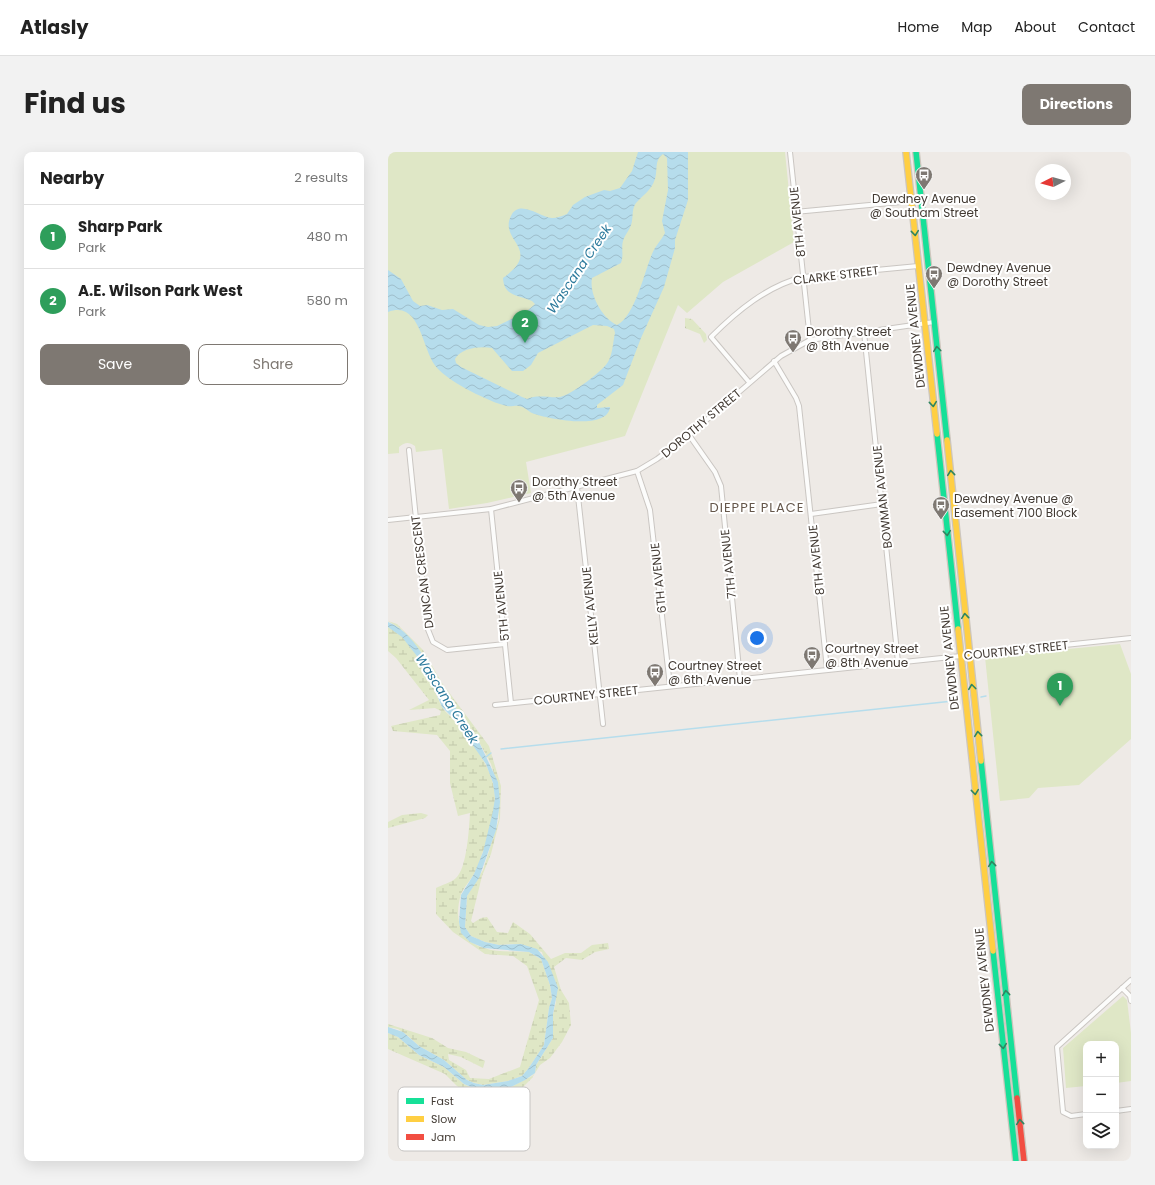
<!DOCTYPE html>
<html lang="en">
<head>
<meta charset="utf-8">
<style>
  body { margin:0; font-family:Poppins,sans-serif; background:#f2f2f2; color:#222 }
  .controls { position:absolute; right:12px; bottom:12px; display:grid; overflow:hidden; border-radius:8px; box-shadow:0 4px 16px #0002 }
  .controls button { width:36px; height:36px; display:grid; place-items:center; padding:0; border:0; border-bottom:1px solid #e0e0e0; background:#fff; color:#222; font:20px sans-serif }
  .compass { position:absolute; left:647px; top:12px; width:36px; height:36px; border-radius:50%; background:#fff; box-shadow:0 4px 16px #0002; rotate:264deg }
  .you { position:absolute; left:369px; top:486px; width:14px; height:14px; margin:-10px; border:3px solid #fff; border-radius:50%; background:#1a73e8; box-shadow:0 0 0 6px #1a73e833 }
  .badge { display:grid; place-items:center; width:26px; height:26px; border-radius:50%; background:#7e7872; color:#fff; font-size:13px; font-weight:700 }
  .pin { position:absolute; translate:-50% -33px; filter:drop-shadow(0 1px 2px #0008) }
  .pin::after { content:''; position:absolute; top:21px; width:14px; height:12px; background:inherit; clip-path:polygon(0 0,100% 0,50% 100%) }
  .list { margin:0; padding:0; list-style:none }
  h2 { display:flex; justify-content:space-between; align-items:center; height:52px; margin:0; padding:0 16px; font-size:17px }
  h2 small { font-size:13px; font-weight:400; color:#767676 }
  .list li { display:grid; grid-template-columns:26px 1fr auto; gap:12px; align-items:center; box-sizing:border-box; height:64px; padding:0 16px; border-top:1px solid #e0e0e0 }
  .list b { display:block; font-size:15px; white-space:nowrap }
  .list p { margin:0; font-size:13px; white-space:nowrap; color:#767676 }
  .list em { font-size:13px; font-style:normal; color:#767676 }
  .actions { display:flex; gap:8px; padding:12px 16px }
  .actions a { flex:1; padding:9px 0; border:1px solid #7e7872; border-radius:8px; text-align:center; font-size:14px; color:#7e7872 }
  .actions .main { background:#7e7872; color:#fff }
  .icon { flex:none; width:22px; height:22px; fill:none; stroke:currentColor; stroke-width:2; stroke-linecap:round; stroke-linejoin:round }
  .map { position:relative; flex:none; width:743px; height:1009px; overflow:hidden; border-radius:8px }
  header { display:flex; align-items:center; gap:24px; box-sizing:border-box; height:56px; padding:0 20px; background:#fff; border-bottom:1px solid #e0e0e0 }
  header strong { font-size:19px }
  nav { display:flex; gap:22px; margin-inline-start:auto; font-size:14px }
  .intro { display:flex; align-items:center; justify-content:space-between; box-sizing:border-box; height:96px; padding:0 24px }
  h1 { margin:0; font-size:28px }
  .button { padding:10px 18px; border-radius:8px; background:#7e7872; color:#fff; font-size:14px; font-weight:700 }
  main { display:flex; gap:24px; padding:0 24px }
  aside { flex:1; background:#fff; border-radius:8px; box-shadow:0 4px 16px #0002 }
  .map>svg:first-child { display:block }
  .forest { fill:url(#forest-crowns) }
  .wetland { fill:url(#wetland-marsh) }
  .green { fill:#dfe7c6 }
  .water { fill:url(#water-waves); fill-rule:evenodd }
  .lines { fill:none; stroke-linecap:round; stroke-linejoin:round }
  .stream { stroke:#b6ddec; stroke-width:1.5 }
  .street-casing { stroke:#cac6c2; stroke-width:6 }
  .fast-casing { stroke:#cdc6bd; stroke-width:8 }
  .slow-casing { stroke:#cdc6bd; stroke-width:8 }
  .jam-casing { stroke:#cdc6bd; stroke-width:8 }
  .street { stroke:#fcfcfb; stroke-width:4 }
  .fast { stroke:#16e098; stroke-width:5.5 }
  .slow { stroke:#ffcf43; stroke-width:5.5 }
  .jam { stroke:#f24e42; stroke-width:5.5 }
  .oneway { stroke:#2e8560 }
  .labels { text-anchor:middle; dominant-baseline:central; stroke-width:4; stroke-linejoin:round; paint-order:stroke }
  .poi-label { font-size:12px; fill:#423a33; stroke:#fff; text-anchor:start }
  .street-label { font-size:12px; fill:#423a33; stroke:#fff }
  .water-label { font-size:13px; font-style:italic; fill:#2c7a9c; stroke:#fff }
  .neighbourhood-label { font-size:13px; letter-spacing:1px; fill:#65574b; stroke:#fff }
  .key { fill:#fff; stroke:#c6c4c2; stroke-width:1 }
  .key-label { font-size:11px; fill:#423a33 }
</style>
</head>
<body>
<header>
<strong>Atlasly</strong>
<nav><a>Home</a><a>Map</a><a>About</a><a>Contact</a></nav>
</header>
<div class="intro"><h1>Find us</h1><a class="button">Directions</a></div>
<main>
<aside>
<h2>Nearby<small>2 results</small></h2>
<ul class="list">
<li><span class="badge" style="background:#2e9e5b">1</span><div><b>Sharp Park</b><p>Park</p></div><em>480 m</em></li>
<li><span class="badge" style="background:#2e9e5b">2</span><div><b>A.E. Wilson Park West</b><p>Park</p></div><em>580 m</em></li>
</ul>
<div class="actions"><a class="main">Save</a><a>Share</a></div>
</aside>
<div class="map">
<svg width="743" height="1009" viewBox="0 0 743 1009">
  <defs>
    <pattern id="forest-crowns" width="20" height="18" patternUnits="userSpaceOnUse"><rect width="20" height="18" fill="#dfe7c6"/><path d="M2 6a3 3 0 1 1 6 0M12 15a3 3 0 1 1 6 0" fill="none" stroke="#c1c7ab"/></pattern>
    <pattern id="wetland-marsh" width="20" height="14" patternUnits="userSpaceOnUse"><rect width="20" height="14" fill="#dfe7c6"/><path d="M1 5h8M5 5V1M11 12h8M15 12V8" fill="none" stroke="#c1c7ab"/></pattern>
    <pattern id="water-waves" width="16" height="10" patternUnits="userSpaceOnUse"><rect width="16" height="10" fill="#b6ddec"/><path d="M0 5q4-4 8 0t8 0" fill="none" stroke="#9ebecb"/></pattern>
  </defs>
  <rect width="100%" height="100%" fill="#eeeae6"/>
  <path class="forest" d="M297 166 304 167 318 182 319 188 316 191 312 182 297 176Z"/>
  <g class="wetland">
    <path d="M0 469 9 472 35 498 54 531 101 594 113 634 112 666 103 702 94 724 83 769 85 771 93 766 99 765 109 780 120 781 125 770 142 782 163 807 177 801H193L204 793 220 791 221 797 207 800 194 808 178 806 166 815 173 838 181 851 183 873 174 890 162 906 152 913 144 926 133 937 109 945 87 946 69 934 57 922 0 897V881L10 885 31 903 56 915 76 932 93 940 103 936 123 935 144 924 147 921 148 913 165 886V862L168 850 154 800 125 792 111 793 97 790 83 784 77 775 79 744 95 718 111 667 110 654 112 649 108 629 103 612 90 588 58 542 50 526 45 522 33 500 14 478Z"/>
    <path d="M0 475C23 483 43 529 52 551 55 559 62 563 67 569 85 592 106 616 107 646 107 664 101 686 94 702 92 709 89 716 86 722 82 729 76 735 73 742 66 765 71 789 96 796 110 801 127 799 141 800L153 807 162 833 164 846 161 856 156 893 140 917 134 924 120 929 95 933 86 931 79 928 56 908 31 894 20 884 10 877 0 875V872L44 886 60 896 78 900 97 909 95 916 73 905 60 902 61 908 78 918 82 926 101 927 132 915 151 848 139 814 125 804 97 802 65 780 48 762V736C53 733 63 731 68 726 79 716 81 677 82 661L70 664 62 631V599L49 583 5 579 3 574 52 563 53 559 47 556 21 558 41 548 8 506 0 499Z"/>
    <path d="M33 661 40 663 37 666 0 676V670L14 663Z"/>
  </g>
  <g class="green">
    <path d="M0 0H397L406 90 335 130 299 161 290 153 237 284 138 310 143 341 99 351 61 357 54 297 28 300 27 294C21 290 17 290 11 295V301L0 302Z"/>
    <path d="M732 492 743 522V587L691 633 650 636 641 646 612 649 597 505Z"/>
    <path d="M735 844 739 848 743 881V929L728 931V892H698V934L678 936 675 896Z"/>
  </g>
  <g class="water">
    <path d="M250 0H300V48L287 88V96L276 135 253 186 235 233 209 253V256L222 255C220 279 159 267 144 261 140 259 137 255 131 254 127 253 124 255 119 254 109 252 97 246 88 242 76 236 60 227 50 217 33 200 34 147 0 160V118L13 127 25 149 32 154 39 153 54 158 65 157 91 173 100 175 109 174 138 160 147 152 144 149C131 143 116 145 115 126 157 96 108 89 124 62 133 48 152 65 164 66 169 66 174 64 179 62L185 53 197 45 216 38 222 39 232 36 244 19ZM275 2 279 6 280 38 274 69 277 81C273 89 267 94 264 102 256 121 247 164 229 173 214 166 201 142 204 126L233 111C236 103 233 96 235 89 237 82 243 77 244 69 245 64 244 56 248 51 255 43 263 39 267 27 270 18 266 8 275 2ZM205 173 219 174 226 177 227 181C225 189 225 200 221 208 217 218 183 243 172 245 161 246 149 242 139 247L134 245 73 215 68 211 67 207C73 196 92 194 104 196L124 219H135L143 213 150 201Z"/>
    <path d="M0 470C16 476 28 492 36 505L38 506 58 542 90 588 110 630 112 650 108 678 91 726 79 744 77 775 83 784 97 790 111 793 133 792 149 797 160 810 170 836 165 862V886L148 913 147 921 137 928 123 935 92 939 76 932 56 915 31 903 10 885 0 881V875L15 880 31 894 56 908 79 928 86 931 95 933 120 929 134 924 140 917 156 893 161 856 164 846 162 833 153 807 141 800 96 796 82 790 73 781 71 770 73 743 86 722 95 700 105 659 107 646 105 631 98 612 67 568 54 555 38 517 32 508 14 485 0 475Z"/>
  </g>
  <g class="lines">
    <g class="stream">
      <path d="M593 545 598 544"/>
      <path d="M113 597 565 549"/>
      <path d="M98 605 103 601"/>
    </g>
    <g class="street-casing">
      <g id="street">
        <path d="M402 0 422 188"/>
        <path d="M407 60 524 49"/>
        <path d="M476 180 510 510"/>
        <path d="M386 209 408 246 411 254 439 517"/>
        <path d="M361 230 323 185C349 159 379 134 415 125L530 114"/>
        <path d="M301 283 327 320 333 334 352 527"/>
        <path d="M21 298 39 475 45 490 59 498 117 492"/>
        <path d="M249 319 262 358 282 534"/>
        <path d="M189 335 215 572"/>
        <path d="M103 357 123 551"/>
        <path d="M423 362 494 352"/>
        <path d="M0 368 103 357 249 319 269 307 301 283 393 204 422 188 546 170"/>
        <path d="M107 553 743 486"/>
        <path d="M734 836 742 844 743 849"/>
        <path d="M728 959 743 957"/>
        <path d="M698 962 683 964 675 960 669 895 743 828"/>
      </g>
    </g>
    <g class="fast-casing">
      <g id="fast">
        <path d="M528 0 559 288"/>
        <path d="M549 282 570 477"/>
        <path d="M593 609 629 946"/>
        <path d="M605 799 628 1009"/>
      </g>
    </g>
    <g class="slow-casing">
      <g id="slow">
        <path d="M518 0 549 282"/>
        <path d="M559 288 593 609"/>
        <path d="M570 477 605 799"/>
      </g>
    </g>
    <g class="jam-casing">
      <path id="jam" d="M629 946 636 1009"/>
    </g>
    <use href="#street" class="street"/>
    <use href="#fast" class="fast"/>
    <use href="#slow" class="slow"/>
    <use href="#jam" class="jam"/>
  </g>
  <defs><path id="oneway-chevron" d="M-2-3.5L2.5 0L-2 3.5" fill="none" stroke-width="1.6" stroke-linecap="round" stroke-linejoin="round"/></defs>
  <g class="oneway">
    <use href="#oneway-chevron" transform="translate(527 81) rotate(84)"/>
    <use href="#oneway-chevron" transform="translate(549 197) rotate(-97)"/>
    <use href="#oneway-chevron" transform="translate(545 252) rotate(84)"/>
    <use href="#oneway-chevron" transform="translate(563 321) rotate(-96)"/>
    <use href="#oneway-chevron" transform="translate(559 381) rotate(84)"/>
    <use href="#oneway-chevron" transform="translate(577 464) rotate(-96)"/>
    <use href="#oneway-chevron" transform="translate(584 535) rotate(-97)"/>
    <use href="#oneway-chevron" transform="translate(590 582) rotate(-96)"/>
    <use href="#oneway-chevron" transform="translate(587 640) rotate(84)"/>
    <use href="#oneway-chevron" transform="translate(604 712) rotate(-96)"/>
    <use href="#oneway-chevron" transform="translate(618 841) rotate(-96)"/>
    <use href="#oneway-chevron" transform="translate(615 894) rotate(84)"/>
    <use href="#oneway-chevron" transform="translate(632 970) rotate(-96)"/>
  </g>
  <defs>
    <g id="bus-pin" transform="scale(0.9)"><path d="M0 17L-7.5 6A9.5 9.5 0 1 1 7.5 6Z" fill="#7e7872" stroke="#fff"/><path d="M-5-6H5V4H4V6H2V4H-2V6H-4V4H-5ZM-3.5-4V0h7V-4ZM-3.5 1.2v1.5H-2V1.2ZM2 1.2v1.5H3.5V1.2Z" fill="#fff"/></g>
  </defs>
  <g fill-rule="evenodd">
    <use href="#bus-pin" x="536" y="23"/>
    <use href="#bus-pin" x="546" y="122"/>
    <use href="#bus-pin" x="405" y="186"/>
    <use href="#bus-pin" x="131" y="336"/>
    <use href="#bus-pin" x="553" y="353"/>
    <use href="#bus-pin" x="424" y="503"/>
    <use href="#bus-pin" x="267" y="520"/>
  </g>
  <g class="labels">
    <g class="poi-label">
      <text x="536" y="46" text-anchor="middle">Dewdney Avenue<tspan x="536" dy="14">@ Southam Street</tspan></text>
      <text x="559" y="115">Dewdney Avenue<tspan x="559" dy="14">@ Dorothy Street</tspan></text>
      <text x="418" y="179">Dorothy Street<tspan x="418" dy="14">@ 8th Avenue</tspan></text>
      <text x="144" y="329">Dorothy Street<tspan x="144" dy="14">@ 5th Avenue</tspan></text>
      <text x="566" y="346">Dewdney Avenue @<tspan x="566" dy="14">Easement 7100 Block</tspan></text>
      <text x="437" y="496">Courtney Street<tspan x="437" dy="14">@ 8th Avenue</tspan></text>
      <text x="280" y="513">Courtney Street<tspan x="280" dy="14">@ 6th Avenue</tspan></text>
    </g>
    <g class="street-label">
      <text transform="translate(409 70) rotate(-96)">8TH AVENUE</text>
      <text transform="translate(448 123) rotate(-7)">CLARKE STREET</text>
      <text transform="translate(527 184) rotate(-96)">DEWDNEY AVENUE</text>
      <text transform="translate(313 271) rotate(-40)">DOROTHY STREET</text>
      <text transform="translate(494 345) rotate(-96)">BOWMAN AVENUE</text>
      <text transform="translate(428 408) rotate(-96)">8TH AVENUE</text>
      <text transform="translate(340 412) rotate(-96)">7TH AVENUE</text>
      <text transform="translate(34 420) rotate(-97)">DUNCAN CRESCENT</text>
      <text transform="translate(270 426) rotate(-96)">6TH AVENUE</text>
      <text transform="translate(113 454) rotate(-96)">5TH AVENUE</text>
      <text transform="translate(202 454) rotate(-96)">KELLY AVENUE</text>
      <text transform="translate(628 498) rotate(-6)">COURTNEY STREET</text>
      <text transform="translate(561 506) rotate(-96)">DEWDNEY AVENUE</text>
      <text transform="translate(198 543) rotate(-6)">COURTNEY STREET</text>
      <text transform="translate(596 828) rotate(-96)">DEWDNEY AVENUE</text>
    </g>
    <g class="water-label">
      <text transform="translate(191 117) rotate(-56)">Wascana Creek</text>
      <text transform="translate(59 547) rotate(57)">Wascana Creek</text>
    </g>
    <g class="neighbourhood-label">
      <text x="369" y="355">DIEPPE PLACE</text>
    </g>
  </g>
  <rect x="10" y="935" width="132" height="64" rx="6" class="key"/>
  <rect x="18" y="946" width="18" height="6" fill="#16e098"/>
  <rect x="18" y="964" width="18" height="6" fill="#ffcf43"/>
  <rect x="18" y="982" width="18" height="6" fill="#f24e42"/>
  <g class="key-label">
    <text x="43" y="953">Fast</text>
    <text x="43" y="971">Slow</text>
    <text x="43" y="989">Jam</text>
  </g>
</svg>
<div class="controls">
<button>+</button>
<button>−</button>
<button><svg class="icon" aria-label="layers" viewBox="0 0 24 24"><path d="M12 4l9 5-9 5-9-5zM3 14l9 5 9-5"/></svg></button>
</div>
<svg class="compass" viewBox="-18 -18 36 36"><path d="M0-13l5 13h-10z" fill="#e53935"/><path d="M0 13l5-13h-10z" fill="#767676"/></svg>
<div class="you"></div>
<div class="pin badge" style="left:672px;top:554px;background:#2e9e5b">1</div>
<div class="pin badge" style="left:137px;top:191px;background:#2e9e5b">2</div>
</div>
</main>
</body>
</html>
